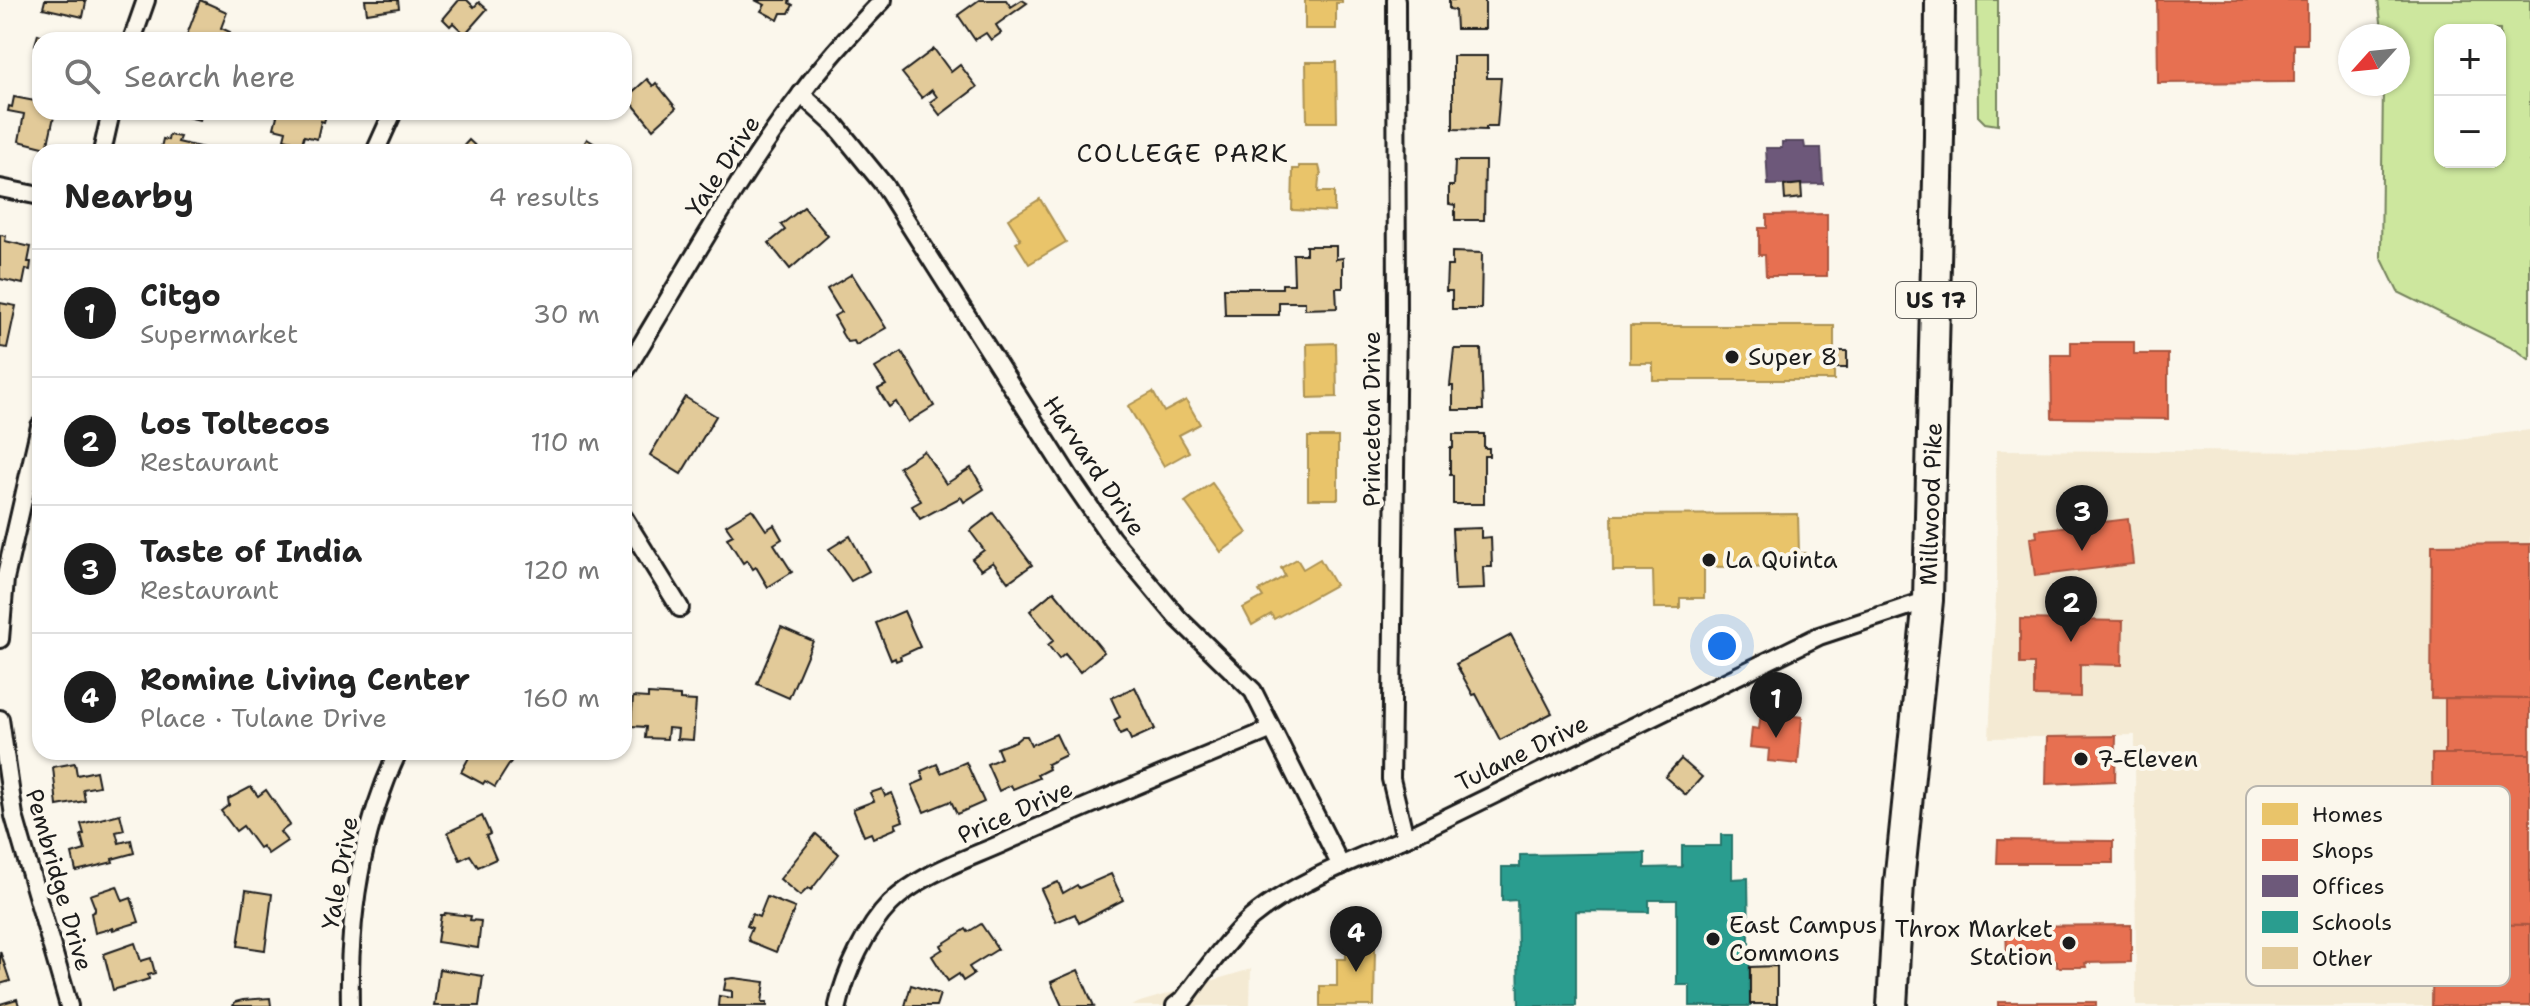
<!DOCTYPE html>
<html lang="en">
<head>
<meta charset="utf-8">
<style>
  body { margin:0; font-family:"Shantell Sans",sans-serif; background:#f2f2f2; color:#222 }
  .controls { position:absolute; right:24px; top:24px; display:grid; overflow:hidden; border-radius:16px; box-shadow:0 2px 6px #0004 }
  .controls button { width:72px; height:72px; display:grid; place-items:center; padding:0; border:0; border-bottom:2px solid #e0e0e0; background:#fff; color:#222; font:40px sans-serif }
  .compass { position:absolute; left:2338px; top:24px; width:72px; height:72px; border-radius:50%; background:#fff; box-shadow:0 2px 6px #0004; rotate:243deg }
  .you { position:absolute; left:1722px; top:646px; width:28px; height:28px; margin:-20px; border:6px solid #fff; border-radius:50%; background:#1a73e8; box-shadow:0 0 0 12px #1a73e833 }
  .badge { display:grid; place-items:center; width:52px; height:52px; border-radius:50%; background:#1c1c1c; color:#fff; font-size:26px; font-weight:700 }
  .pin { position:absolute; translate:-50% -66px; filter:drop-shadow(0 2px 4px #0008) }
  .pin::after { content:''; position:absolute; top:42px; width:28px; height:24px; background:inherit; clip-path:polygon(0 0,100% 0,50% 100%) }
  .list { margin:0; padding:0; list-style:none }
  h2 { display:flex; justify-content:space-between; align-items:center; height:104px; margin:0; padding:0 32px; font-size:34px }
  h2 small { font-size:26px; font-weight:400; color:#767676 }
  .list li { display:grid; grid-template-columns:52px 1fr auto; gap:24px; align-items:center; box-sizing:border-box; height:128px; padding:0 32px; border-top:2px solid #e0e0e0 }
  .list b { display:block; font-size:30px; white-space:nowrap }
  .list p { margin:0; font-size:26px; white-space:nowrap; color:#767676 }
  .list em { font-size:26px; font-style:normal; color:#767676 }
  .icon { flex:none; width:44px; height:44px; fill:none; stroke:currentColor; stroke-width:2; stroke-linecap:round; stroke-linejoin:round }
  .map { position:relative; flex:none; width:2530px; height:1006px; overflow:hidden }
  .search { position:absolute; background:#fff; box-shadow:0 2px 6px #0004; left:32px; top:32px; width:600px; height:88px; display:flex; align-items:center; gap:20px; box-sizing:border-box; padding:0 28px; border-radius:24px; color:#767676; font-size:30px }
  .panel { position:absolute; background:#fff; box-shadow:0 2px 6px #0004; left:32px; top:144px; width:600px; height:616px; border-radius:24px }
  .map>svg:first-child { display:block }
  .built { fill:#f4ead3 }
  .green { fill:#cde79e; stroke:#74825d; stroke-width:2; fill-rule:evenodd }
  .homes { fill:#e9c46a; stroke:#ac9253; stroke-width:2 }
  .shops { fill:#e76f51; stroke:#aa5641; stroke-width:2 }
  .offices { fill:#6d597a; stroke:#55475e; stroke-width:2 }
  .schools { fill:#2a9d8f; stroke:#26766c; stroke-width:2 }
  .building { fill:#e2ca99; stroke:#1c1c1c; stroke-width:2 }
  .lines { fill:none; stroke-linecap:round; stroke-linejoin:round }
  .minor-casing { stroke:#1c1c1c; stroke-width:22 }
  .trunk-casing { stroke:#1c1c1c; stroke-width:34 }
  .minor { stroke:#fbf7ec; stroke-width:16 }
  .trunk { stroke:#fbf7ec; stroke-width:28 }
  .poi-dot { fill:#1c1c1c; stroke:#fbf7ec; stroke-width:3 }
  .labels { text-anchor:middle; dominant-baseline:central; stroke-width:8; stroke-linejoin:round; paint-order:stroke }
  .shield { fill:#fbf7ec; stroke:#5f5e5a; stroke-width:2 }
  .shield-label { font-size:22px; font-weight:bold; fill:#1c1c1c }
  .street-label { font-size:24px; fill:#1c1c1c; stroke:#fbf7ec }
  .poi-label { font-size:24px; fill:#1c1c1c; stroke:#fbf7ec; text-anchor:start }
  .neighbourhood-label { font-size:26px; letter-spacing:2px; fill:#1c1c1c; stroke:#fbf7ec }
  .key { fill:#fbf7ec; stroke:#b8b5ae; stroke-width:2 }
  .key-label { font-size:22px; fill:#1c1c1c }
</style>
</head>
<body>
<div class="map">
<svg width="2530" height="1006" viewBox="0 0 2530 1006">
  <rect width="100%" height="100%" fill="#fbf7ec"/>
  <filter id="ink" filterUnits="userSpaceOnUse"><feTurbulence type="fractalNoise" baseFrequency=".0125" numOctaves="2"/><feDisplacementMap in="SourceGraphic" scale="16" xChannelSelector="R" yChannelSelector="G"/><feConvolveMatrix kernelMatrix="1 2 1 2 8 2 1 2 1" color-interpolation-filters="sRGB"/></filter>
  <g filter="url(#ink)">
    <g class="built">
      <path d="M2530 430V1006H2136L2135 735 1989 738 1997 578 1996 450 2356 452Z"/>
      <path d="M1251 969 1250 1006H1131L1140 1002Z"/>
    </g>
    <g class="green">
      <path d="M1977 0H1998V125L1985 123 1978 116Z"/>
      <path d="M2378 0H2530V360L2518 351 2398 292 2381 257 2383 84H2398V36H2383ZM2440 30H2500V162H2440Z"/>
    </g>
    <g class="homes">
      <path d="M1305 0H1342V3H1336V29H1305Z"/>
      <path d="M1306 62H1336L1337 122H1307Z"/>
      <path d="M1299 166H1319L1321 174 1319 178 1318 192H1334V212L1292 210 1293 169H1299Z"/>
      <path d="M1040 199 1066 242 1029 264 1016 243 1021 240 1008 219Z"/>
      <path d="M1630 326H1834V380H1653V363H1630Z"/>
      <path d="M1336 343 1337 397 1308 398 1307 344Z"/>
      <path d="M1153 392 1164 412 1186 400 1200 424 1179 435 1189 452 1164 466 1128 406Z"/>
      <rect x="1308" y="437" width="30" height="62"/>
      <path d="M1212 483 1247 533 1221 552 1185 502Z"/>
      <path d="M1798 514 1799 553H1805L1806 566 1704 567V598H1680V608H1654L1653 571H1613L1612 515Z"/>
      <path d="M1297 559 1303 569 1320 559 1335 585 1274 619 1271 614 1252 625 1243 608 1263 597 1259 591 1285 576 1281 568Z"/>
      <path d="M1346 947H1375L1374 1006H1320V986H1337V959H1346Z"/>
    </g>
    <g class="shops">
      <path d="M2157 0H2307V44H2294V82L2158 83Z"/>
      <path d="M1827 214V276H1766L1765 255H1759V228H1767V215Z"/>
      <path d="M2071 342H2134V354H2168V419L2052 418 2051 355H2071Z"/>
      <path d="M2128 519 2133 564 2035 576 2030 538 2037 537 2036 530Z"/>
      <path d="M2530 544V699L2431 698 2432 545Z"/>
      <path d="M2020 619 2123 621 2122 665 2080 664V697L2034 696V664H2020Z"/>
      <path d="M2445 698 2530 699V754H2445Z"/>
      <path d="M1761 712 1802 717 1798 764 1768 761 1769 749 1750 747 1752 728 1759 729Z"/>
      <path d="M2116 736 2115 781 2046 784 2047 737Z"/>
      <path d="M2432 754H2530V925L2433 924Z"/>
      <path d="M1998 840 2113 841V863H1997Z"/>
      <path d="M2433 924 2530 925V1006H2432Z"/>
      <path d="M2131 925V962L2085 963 2086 967H2057V961H2007L2006 926Z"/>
      <rect x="1998" y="1002" width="98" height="4"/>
    </g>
    <path class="offices" d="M1782 142H1804L1805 148H1821L1823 184 1768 185 1766 148H1782Z"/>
    <path class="schools" d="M1721 835H1732V879L1748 878 1750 1006H1690V985H1677V900H1649V912L1576 911V1006H1519L1517 900 1502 901V867H1520V855L1645 853V868L1682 867V846H1721Z"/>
    <g class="building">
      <path d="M45 0H83L86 2 83 17 43 8Z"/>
      <path d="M200 0 227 12 221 28 230 32 227 40H185Z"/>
      <path d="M365 0H398L399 8 367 13Z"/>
      <path d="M459 0H467L474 7 479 2 487 9 465 34 453 23 450 26 443 19Z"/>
      <path d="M755 0H790L789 3 793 5 789 13H781L778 20 761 11 765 5Z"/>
      <path d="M979 0H1006L1011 7 1022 0 1027 3 996 25 1001 33 991 40 986 33 975 40 958 15Z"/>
      <path d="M1449 0H1485V29H1456L1455 10 1449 9Z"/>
      <path d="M38 34 45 37 46 34 70 40H40V47L35 45Z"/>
      <path d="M934 49 951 72 960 65 977 87 940 115 930 102 937 97 932 90 922 98 902 73Z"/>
      <path d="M1453 56H1487V78H1501L1497 127H1486V130L1453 129Z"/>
      <path d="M40 58V82L35 80Z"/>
      <path d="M647 79 653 86 656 83 676 108 653 129 627 97Z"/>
      <path d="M14 97 40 102V112H55L47 148 19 141 24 114 8 111 9 106 12 107Z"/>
      <path d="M166 112H202L200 120Z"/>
      <path d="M278 112H327L324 122 321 121 317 139 304 136 302 143 284 139 286 131 274 128Z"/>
      <path d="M169 135 180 137 178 142 208 149 207 152H160L163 139 168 140Z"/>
      <path d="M587 139 600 147 602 145 614 152H579Z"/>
      <path d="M469 140 482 152H458Z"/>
      <path d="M1455 161H1485L1484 220H1455V205L1449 204V186H1454Z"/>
      <path d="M1801 184 1802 198 1785 200 1784 186Z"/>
      <path d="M804 207 828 236 790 269 769 243 785 230 781 225Z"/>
      <path d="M0 235 6 236 5 241 31 247 28 262H31L30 270 26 269 23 284 0 279Z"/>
      <path d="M1306 246H1336V259L1343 258V288H1336L1337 308 1305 309V302H1279V315H1225L1224 288H1282V284H1294L1293 254H1306Z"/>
      <path d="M1452 252 1482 253 1481 309H1452V291H1446L1447 266H1452Z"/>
      <path d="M852 274 886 328 856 345 854 341 847 342 841 332 842 330 834 316 841 312 827 289Z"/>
      <path d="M0 303 16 306 7 348 0 347Z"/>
      <path d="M1454 349H1481L1483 410H1453V386H1450Z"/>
      <path d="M1834 351H1847V368H1835Z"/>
      <path d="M902 352 934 406 908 422 896 402 889 407 878 389 886 385 875 368Z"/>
      <path d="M685 397 716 416 681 474 650 455Z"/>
      <path d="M1453 434H1484V448H1489V456H1484V504H1453V475H1450V448H1453Z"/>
      <path d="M924 451 946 484 971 468 984 489 964 502 961 497 920 519 912 506 921 501 899 467Z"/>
      <path d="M752 509 766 530 774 525 782 539 774 544 792 572 768 587 756 567 753 569 747 560 743 563 727 538 733 535 726 525Z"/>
      <path d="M993 513 1032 565 1008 582 993 562 981 570 972 559 984 550 970 531Z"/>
      <path d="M1481 528V538L1491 537 1492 567H1483L1484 589 1455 590 1452 529Z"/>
      <path d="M850 536 869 571 851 581 829 549Z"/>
      <path d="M1054 591 1104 652 1080 672 1065 654 1059 659 1048 645 1054 640 1030 611Z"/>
      <path d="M904 611 920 647 900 656 901 659 896 661 895 658 891 660 876 623Z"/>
      <path d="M781 627 813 641 789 698 757 684Z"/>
      <path d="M1511 635 1552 713 1500 740 1476 694 1473 695 1456 664Z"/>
      <path d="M1135 687 1155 729 1131 740 1127 731 1120 734 1114 720 1120 717 1111 698Z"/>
      <path d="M648 694 680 696V700L696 701 693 740 677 739 678 729 668 728 667 739 645 738 646 727 631 726 633 697 648 698Z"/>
      <path d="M1056 734 1066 755 1047 764 1049 769 1037 775 1039 778 1013 789 1011 785 999 791 987 764 1001 758 997 748 1016 741 1022 736H1027L1031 745Z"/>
      <path d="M472 752H517L495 787 485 781 483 784 461 772Z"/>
      <path d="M1681 759 1702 777 1686 795 1665 777Z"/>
      <path d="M966 762 984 802 957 814 951 801 924 812 912 785 924 780 921 771 937 764 941 773Z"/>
      <path d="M75 763 77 775 96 771 99 786 83 789 85 801 57 806 53 767Z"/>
      <path d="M251 787 258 796 266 790 290 825 280 832 287 841 268 854 262 846 259 848 243 826 236 831 221 811 229 805 228 799Z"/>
      <path d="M882 789 885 796 892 793 903 821 895 824 897 828 873 838 871 833 864 836 853 809 874 801 870 793Z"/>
      <path d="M120 814 124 830 116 832 119 843 131 840 134 853 112 859 113 862 76 871 72 854 85 850 81 835 84 834 81 824Z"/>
      <path d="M482 816 490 834 486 836 496 859 478 867 470 855 460 860 448 832Z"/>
      <path d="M816 834 839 854 811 890 808 888 800 896 780 879Z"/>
      <path d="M1111 874 1123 900 1079 923 1075 914 1056 922 1041 889 1058 882 1063 893 1077 885 1079 888Z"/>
      <path d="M117 886 123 901 131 898 139 922 113 930V928L95 933 91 913 95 911V908L90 895Z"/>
      <path d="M246 890 272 894 265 950 238 946Z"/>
      <path d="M767 897 795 908 776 952 749 941 748 937 752 928 747 926 752 914 759 917Z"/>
      <path d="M445 913 471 916 470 920 481 921 478 948 437 942 441 915H444Z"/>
      <path d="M981 924 998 949 969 967 974 974 963 981 959 974 948 981 932 956 943 949 941 945 966 929 968 932Z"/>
      <path d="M135 943 141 961 151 958 155 973 148 975 149 979 113 990 104 954Z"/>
      <path d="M0 951 10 981 0 984Z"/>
      <path d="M1777 966V1004H1750V967Z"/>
      <path d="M439 969 483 976 479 1006H434Z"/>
      <path d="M1078 970 1094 1006H1062L1051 982Z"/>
      <path d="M734 978 765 982 762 1002H767V1006H718L719 996 732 998V991L724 990 726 979Z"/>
      <path d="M911 985 940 994 936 1006H905Z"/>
      <path d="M270 998 271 1006H233L235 1002 243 1000Z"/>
      <path d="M17 999 19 1006H0V1004Z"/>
    </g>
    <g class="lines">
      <g class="minor-casing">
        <g id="minor">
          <path d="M1396 0 1397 318 1391 779 1405 838"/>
          <path d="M132 40 146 0"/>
          <path d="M801 94 836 126 884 185 1070 478 1112 539 1178 618 1253 691 1341 866"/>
          <path d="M102 152 111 112"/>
          <path d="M375 152 393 112"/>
          <path d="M0 188 40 196"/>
          <path d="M624 373C682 279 735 180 802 93 826 60 855 29 883 0"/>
          <path d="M624 518 680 608"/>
          <path d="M0 639 5 579 40 426"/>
          <path d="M0 719 14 816 69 1006"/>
          <path d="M350 1006C348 920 361 830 398 752"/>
          <path d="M838 1006C845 973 867 927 890 904 920 874 965 860 1003 843 1092 803 1182 766 1272 729"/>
          <path d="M1175 1006 1183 1000C1201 976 1229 937 1251 918 1293 883 1354 860 1405 838L1819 636 1928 600"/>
        </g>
      </g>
      <g class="trunk-casing">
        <path id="trunk" d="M1892 1006 1899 883 1928 600 1939 136 1940 0"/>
      </g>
      <use href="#minor" class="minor"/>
      <use href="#trunk" class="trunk"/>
    </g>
  </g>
  <g class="poi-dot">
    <circle cx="1732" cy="357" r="8"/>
    <circle cx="1709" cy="560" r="8"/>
    <circle cx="2081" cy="759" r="8"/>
    <circle cx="1713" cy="939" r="8"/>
    <circle cx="2069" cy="943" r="8"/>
  </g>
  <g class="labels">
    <rect class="shield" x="1896" y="282" width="80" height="36" rx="6"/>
    <g class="shield-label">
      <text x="1936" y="300">US 17</text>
    </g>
    <g class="street-label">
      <text transform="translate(723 166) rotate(-57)">Yale Drive</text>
      <text transform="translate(1372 419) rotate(-90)">Princeton Drive</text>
      <text transform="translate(1094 466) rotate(56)">Harvard Drive</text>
      <text transform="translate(1931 504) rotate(-88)">Millwood Pike</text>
      <text transform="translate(1522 753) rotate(-26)">Tulane Drive</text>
      <text transform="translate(1015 812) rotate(-24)">Price Drive</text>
      <text transform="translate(340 873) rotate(-80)">Yale Drive</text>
      <text transform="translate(59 880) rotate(74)">Pembridge Drive</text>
    </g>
    <g class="poi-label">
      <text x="1748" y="357">Super 8</text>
      <text x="1725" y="560">La Quinta</text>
      <text x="2097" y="759">7-Eleven</text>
      <text x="1729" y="925">East Campus<tspan x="1729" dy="28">Commons</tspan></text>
      <text x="2053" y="929" text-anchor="end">Throx Market<tspan x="2053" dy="28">Station</tspan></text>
    </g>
    <g class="neighbourhood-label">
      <text x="1183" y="152">COLLEGE PARK</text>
    </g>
  </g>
  <rect x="2246" y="786" width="264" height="200" rx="12" class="key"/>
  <rect x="2262" y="803" width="36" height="22" fill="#e9c46a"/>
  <rect x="2262" y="839" width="36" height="22" fill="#e76f51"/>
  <rect x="2262" y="875" width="36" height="22" fill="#6d597a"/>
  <rect x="2262" y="911" width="36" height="22" fill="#2a9d8f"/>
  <rect x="2262" y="947" width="36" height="22" fill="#e2ca99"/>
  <g class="key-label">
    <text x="2312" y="822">Homes</text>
    <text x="2312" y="858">Shops</text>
    <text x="2312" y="894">Offices</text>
    <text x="2312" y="930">Schools</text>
    <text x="2312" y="966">Other</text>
  </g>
</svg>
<div class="controls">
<button>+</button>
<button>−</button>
</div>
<svg class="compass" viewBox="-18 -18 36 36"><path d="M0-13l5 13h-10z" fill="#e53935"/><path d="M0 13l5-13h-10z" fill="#767676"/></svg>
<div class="you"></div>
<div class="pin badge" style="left:1776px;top:738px">1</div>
<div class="pin badge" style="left:2071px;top:642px">2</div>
<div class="pin badge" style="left:2082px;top:551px">3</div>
<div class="pin badge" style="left:1356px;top:972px">4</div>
<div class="search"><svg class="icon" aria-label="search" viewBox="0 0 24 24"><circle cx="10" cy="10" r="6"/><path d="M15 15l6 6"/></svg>Search here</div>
<section class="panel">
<h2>Nearby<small>4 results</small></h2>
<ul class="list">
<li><span class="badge">1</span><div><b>Citgo</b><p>Supermarket</p></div><em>30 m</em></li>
<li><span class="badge">2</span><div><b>Los Toltecos</b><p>Restaurant</p></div><em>110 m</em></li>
<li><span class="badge">3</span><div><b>Taste of India</b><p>Restaurant</p></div><em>120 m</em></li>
<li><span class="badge">4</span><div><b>Romine Living Center</b><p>Place · Tulane Drive</p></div><em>160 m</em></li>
</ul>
</section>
</div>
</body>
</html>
